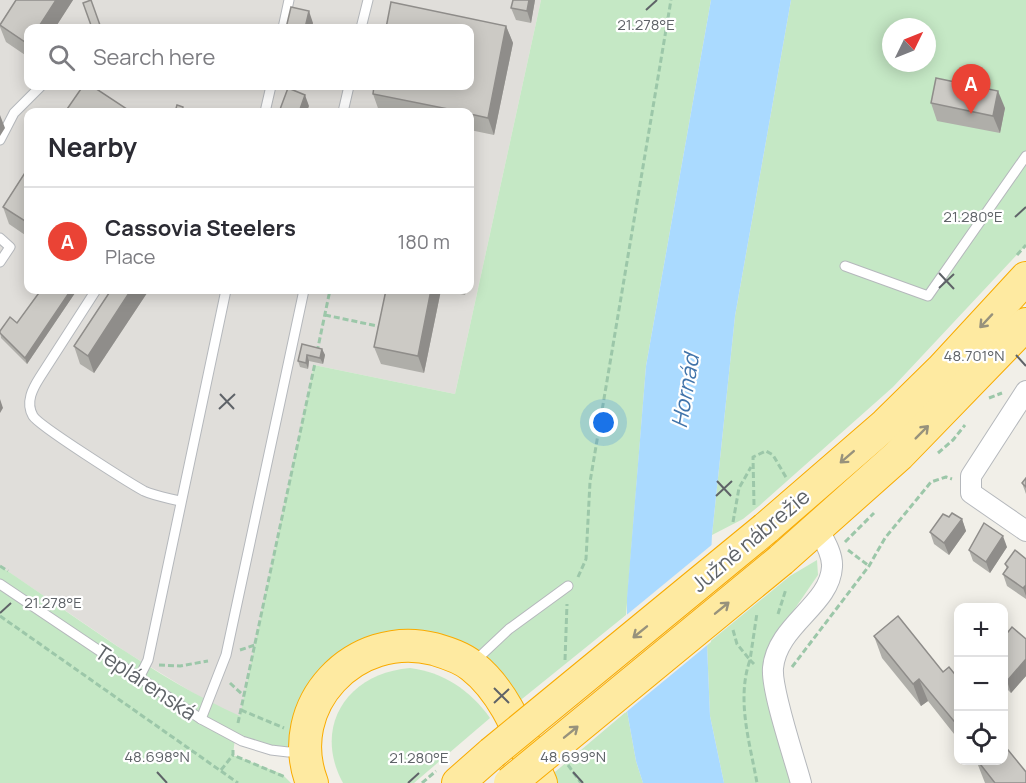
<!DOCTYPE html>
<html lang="en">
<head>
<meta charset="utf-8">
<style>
  body { margin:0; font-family:Manrope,sans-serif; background:#f7f7f7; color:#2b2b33 }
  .controls { position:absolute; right:18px; bottom:18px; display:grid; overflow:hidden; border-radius:12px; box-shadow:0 3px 15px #0003 }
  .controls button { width:54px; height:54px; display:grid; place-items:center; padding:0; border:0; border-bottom:2px solid #e1e1e2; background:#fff; color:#2b2b33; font:30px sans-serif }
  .compass { position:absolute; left:882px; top:18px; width:54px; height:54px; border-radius:50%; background:#fff; box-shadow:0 3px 15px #0003; rotate:47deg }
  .you { position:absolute; left:604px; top:423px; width:21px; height:21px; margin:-15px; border:4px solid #fff; border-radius:50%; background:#1a73e8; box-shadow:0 0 0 9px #1a73e833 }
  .badge { display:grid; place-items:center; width:39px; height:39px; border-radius:50%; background:#ea4335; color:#fff; font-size:20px; font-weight:700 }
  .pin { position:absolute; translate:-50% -50px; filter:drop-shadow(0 2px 3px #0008) }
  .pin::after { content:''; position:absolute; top:32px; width:21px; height:18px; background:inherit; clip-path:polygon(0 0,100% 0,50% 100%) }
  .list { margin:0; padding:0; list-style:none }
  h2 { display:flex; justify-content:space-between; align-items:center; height:78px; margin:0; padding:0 24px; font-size:26px }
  h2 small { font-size:20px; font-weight:400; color:#7c7c81 }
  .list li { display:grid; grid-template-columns:39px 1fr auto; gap:18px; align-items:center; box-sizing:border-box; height:108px; padding:0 24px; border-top:2px solid #e1e1e2 }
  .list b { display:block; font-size:22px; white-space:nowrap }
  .list p { margin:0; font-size:20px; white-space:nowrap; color:#7c7c81 }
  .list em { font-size:20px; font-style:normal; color:#7c7c81 }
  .icon { flex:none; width:33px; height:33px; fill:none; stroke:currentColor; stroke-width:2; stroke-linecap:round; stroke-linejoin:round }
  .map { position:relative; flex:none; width:1026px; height:783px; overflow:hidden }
  .search { position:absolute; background:#fff; box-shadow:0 3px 15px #0003; left:24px; top:24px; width:450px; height:66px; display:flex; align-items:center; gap:15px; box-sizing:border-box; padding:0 21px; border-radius:12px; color:#7c7c81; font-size:22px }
  .panel { position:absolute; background:#fff; box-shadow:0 3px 15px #0003; left:24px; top:108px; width:450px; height:186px; border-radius:12px }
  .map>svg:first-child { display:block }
  .industrial { fill:#e0deda; fill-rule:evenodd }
  .green { fill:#c5e8c5; fill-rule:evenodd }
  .water { fill:#aadaff }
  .pier { fill:#f1efe8 }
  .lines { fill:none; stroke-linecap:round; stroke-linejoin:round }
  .service-casing { stroke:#b5b8bc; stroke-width:11 }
  .minor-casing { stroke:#b5b8bc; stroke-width:22 }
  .trunk-casing { stroke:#f9ab00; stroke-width:34 }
  .path { stroke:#9cc7a9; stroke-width:3; stroke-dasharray:6 3; stroke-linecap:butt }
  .service { stroke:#fff; stroke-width:9 }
  .minor { stroke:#fff; stroke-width:20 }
  .trunk { stroke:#feeaa1; stroke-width:32 }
  .trunk-bridge-casing { stroke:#f9ab00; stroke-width:34; stroke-linecap:butt }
  .trunk-bridge { stroke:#feeaa1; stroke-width:32 }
  .wall { fill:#afaea9 }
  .shaded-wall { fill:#8f8d8a }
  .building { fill:#cccac5; stroke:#8f8d8a; stroke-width:1.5 }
  .oneway { stroke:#97927c }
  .ticks { fill:none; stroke:#5f6368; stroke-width:2 }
  .labels { text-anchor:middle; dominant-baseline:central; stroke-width:4.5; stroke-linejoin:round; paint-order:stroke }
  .street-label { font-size:21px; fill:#5f6368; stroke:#fff }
  .water-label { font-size:22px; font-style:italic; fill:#4174aa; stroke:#fff }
  .ticks-label { font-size:15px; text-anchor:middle; fill:#5f6368; stroke:#fff; stroke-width:4.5; stroke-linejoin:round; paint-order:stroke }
</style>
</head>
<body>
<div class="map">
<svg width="1026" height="783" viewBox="0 0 1026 783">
  <rect width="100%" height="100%" fill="#f1efe8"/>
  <path class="industrial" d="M0 0H541L455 394 314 365 240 717 208 702 126 652 0 566ZM28 28H470V86H28ZM28 112H470V290H28Z"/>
  <g class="green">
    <path d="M541 0H711L646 366 626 615 507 711 487 680 377 650 288 752 235 738 233 755 282 774 291 783H0V566C78 618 154 677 240 716L314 365 455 394Z"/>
    <path d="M791 0H1026V245L893 387 759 506 743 519 712 535 735 316ZM891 27H927V63H891Z"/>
    <path d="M817 560 818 575 774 639 801 783H724L710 716 707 644 790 576Z"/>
    <path d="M410 668C443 672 470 690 490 718L414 783H343C312 726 348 673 410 668Z"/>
    <path d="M627 711 636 761 643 783H542Z"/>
  </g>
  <path class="water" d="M711 0H791L735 316 712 535 707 644 710 716 724 783H643L636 761 627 711V598L646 366Z"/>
  <path class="pier" d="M714 543 711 642 625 713 624 617Z"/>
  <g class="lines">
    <g class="service-casing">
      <g id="service">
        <path d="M283 28 289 0"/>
        <path d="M361 28 368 0"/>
        <path d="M265 112 271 86"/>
        <path d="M343 112 349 86"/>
        <path d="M0 140 14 113 41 86"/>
        <path d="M0 238 10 247 0 262"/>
        <path d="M845 266 928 296 1026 156"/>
        <path d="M96 290 40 377C33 388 25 402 33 416 39 426 128 482 144 491 155 496 168 498 180 501"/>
        <path d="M0 584 201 719 242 741 271 750 288 752 301 750"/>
        <path d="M475 661 509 629 568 586"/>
        <path d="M139 678 148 660 226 290"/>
        <path d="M201 719 226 655 304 290"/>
      </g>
    </g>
    <g class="minor-casing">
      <g id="minor">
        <path d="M1026 391 971 476V493L1026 531"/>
        <path d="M801 783C794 757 771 690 773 668 777 625 830 605 832 567 833 554 824 540 818 529"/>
      </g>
    </g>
    <g class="trunk-casing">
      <g id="trunk">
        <path d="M766 528 886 424 941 370 1026 278"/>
        <path d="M781 560 899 455 1026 324"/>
        <path d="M312 783C282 705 355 629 434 649 447 653 461 657 472 666 508 694 523 743 541 783"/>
        <path d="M458 783 492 753"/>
      </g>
    </g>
    <g class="path">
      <path d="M1017 255 1026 245"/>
      <path d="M325 315 382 327"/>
      <path d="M317 352 330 290"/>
      <path d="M989 398 1002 393"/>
      <path d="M938 453 953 440 965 425"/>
      <path d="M754 505 753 457 766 451 773 455 787 479"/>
      <path d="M733 522 739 488 751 467"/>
      <path d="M845 542 874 513"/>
      <path d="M848 550 869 566"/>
      <path d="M0 566 8 571"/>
      <path d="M578 577 586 559 590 482 671 0"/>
      <path d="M778 614 786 589"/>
      <path d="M0 616 238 783"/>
      <path d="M733 630 737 644 750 660C736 700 750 743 757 783"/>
      <path d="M240 650 255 645"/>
      <path d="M565 660 567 604"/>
      <path d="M754 664 750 660 757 613"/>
      <path d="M159 665 180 666 208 661"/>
      <path d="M792 667 869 566 885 538 931 482 946 477 952 479"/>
      <path d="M230 683 244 696"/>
      <path d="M241 710 284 728"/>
      <path d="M238 723 315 363"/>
      <path d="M233 750V755L285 777"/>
      <path d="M568 765 581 783"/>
      <path d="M221 770 233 755"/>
      <path d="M422 783 436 771"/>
    </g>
    <use href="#service" class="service"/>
    <use href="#minor" class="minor"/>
    <use href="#trunk" class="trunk"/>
    <g class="trunk-bridge-casing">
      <g id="trunk-bridge">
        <path d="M492 753 766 528"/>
        <path d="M510 783 781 560"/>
      </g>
    </g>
    <use href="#trunk-bridge" class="trunk-bridge"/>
  </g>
  <g class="wall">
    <path d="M16 0H73L55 28H28V57L6 42 0 27V24Z"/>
    <path d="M513 0H535L531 23 516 20 511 8Z"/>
    <path d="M506 26 513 43 494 135 470 130V112H385L379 111 373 94Z"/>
    <path d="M931 103 1005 108 1000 133 937 121Z"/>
    <path d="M28 168V237L9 224 3 207Z"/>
    <path d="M41 290H77L27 364 1 338 0 331 17 323Z"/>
    <path d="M111 290H149L94 373 80 364 74 346Z"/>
    <path d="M386 290H467L465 295 441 290 424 373 381 364 374 347Z"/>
    <path d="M302 344 322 349 325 355 323 364 309 361 308 369 300 367 298 361Z"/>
    <path d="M1026 478V494L1022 483Z"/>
    <path d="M949 517 962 519 966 531 949 555 934 544 930 532Z"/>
    <path d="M1007 547 990 573 973 561 969 550Z"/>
    <path d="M1026 559V599L1007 586 1003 574 1007 569 1005 564Z"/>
    <path d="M874 636 943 672 958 678V739L928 701 921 706 882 658Z"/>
    <path d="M1004 637 1026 639V676L1011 693 1004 686Z"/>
    <path d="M1004 738 1007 750 1026 783H985L976 760Z"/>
  </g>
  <g class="shaded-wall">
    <path d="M56 0H73L55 28H38Z"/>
    <path d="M529 0H535L531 23 527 11Z"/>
    <path d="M309 11 313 23 312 28H305Z"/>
    <path d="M506 26 513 43 494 135 488 118Z"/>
    <path d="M998 91 1005 108 1000 133 993 116Z"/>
    <path d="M305 95 309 106 307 112H299Z"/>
    <path d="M0 115 5 128 0 136Z"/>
    <path d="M470 251 473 260 470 275Z"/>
    <path d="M71 290H77L27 364 25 358Z"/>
    <path d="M131 290H149L94 373 88 356Z"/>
    <path d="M431 290H441L424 373 418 356Z"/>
    <path d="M322 349 325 355 323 364 320 358Z"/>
    <path d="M307 355 309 361 308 369 306 363Z"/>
    <path d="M0 399 3 408 0 413Z"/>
    <path d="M962 519 966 531 949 555 944 543Z"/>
    <path d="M1003 536 1007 547 990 573 986 562Z"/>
    <path d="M1026 585V596L1023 588Z"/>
    <path d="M1026 659V676L1011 693 1007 681Z"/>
    <path d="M919 679 928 701 921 706 913 684Z"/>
    <path d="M1004 738 1008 750 1004 753Z"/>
  </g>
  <g class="building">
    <path d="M16 0H56L38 28H28V44L0 25Z"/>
    <path d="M91 0 101 28H92L83 3Z"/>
    <path d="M513 0H529L527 11 511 8Z"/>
    <path d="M391 2 506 26 488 118 470 114V112H463L373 94 374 86H470V28H386Z"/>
    <path d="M291 7 309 11 305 28H286Z"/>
    <path d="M936 78 998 91 993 116 931 103Z"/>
    <path d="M83 86H92L130 111 129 112H65Z"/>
    <path d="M288 88 305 95 299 112H279Z"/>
    <path d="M177 105 183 107 182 112H175Z"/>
    <path d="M28 168V223L3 207Z"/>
    <path d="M41 290H71L25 358 0 333V331L10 317 17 323Z"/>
    <path d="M111 290H131L88 356 74 346Z"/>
    <path d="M386 290H431L418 356 374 347Z"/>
    <path d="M302 344 322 349 320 358 307 355 306 363 298 361Z"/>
    <path d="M1026 478V487L1022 483Z"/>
    <path d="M952 513 962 519 944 543 930 532 943 514 949 517Z"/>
    <path d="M984 523 1003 536 986 562 969 550Z"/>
    <path d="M1015 550 1026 559V585L1023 588 1003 574 1008 567 1005 564Z"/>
    <path d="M898 616 943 672 949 667 958 678V726L919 679 913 684 874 636Z"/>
    <path d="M1012 627 1026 639V659L1007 681 1004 678V637Z"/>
    <path d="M1004 745 1026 772V783H995L977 760H1004Z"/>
  </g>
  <defs><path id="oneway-shaft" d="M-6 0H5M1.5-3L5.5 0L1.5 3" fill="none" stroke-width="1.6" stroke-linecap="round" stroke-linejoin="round" transform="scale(1.5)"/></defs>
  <g class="oneway">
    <use href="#oneway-shaft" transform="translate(986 321) rotate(133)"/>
    <use href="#oneway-shaft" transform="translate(922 432) rotate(-45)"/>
    <use href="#oneway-shaft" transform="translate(847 457) rotate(139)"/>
    <use href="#oneway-shaft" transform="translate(722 608) rotate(-39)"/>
    <use href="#oneway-shaft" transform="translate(640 632) rotate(141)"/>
    <use href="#oneway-shaft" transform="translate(571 732) rotate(-39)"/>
  </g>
  <path class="ticks" d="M646 10 657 0M1015 217 1026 207M939 273 954 289M939 288 954 274M1016 355 1026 366M220 394 234 409M219 409 235 394M717 481 731 496M716 496 732 481M0 613 11 603M494 688 509 703M494 703 509 689M157 772 167 783M573 772 583 783M408 783 419 773"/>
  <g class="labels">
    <g class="street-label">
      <text transform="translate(750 540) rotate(-40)">Južné nábrežie</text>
      <text transform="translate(146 682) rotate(34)">Teplárenská</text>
    </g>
    <g class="water-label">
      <text transform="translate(685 391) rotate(-80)">Hornád</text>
    </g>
  </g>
  <g class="ticks-label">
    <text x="646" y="30">21.278°E</text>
    <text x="973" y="222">21.280°E</text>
    <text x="974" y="361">48.701°N</text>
    <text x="53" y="608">21.278°E</text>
    <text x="157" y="762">48.698°N</text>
    <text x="573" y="762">48.699°N</text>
    <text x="419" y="763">21.280°E</text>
  </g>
</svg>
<div class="controls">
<button>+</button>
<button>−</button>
<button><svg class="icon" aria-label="locate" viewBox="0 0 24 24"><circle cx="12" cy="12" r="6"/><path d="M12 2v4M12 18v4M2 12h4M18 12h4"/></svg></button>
</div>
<svg class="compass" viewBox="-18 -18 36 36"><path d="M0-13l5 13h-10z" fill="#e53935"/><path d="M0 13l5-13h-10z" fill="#7c7c81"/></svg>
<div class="you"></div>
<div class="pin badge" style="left:971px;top:114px">A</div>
<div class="search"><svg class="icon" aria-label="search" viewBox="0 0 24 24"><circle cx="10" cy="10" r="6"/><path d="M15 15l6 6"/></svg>Search here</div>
<section class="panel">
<h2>Nearby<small></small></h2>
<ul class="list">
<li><span class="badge">A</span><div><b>Cassovia Steelers</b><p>Place</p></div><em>180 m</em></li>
</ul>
</section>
</div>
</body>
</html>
